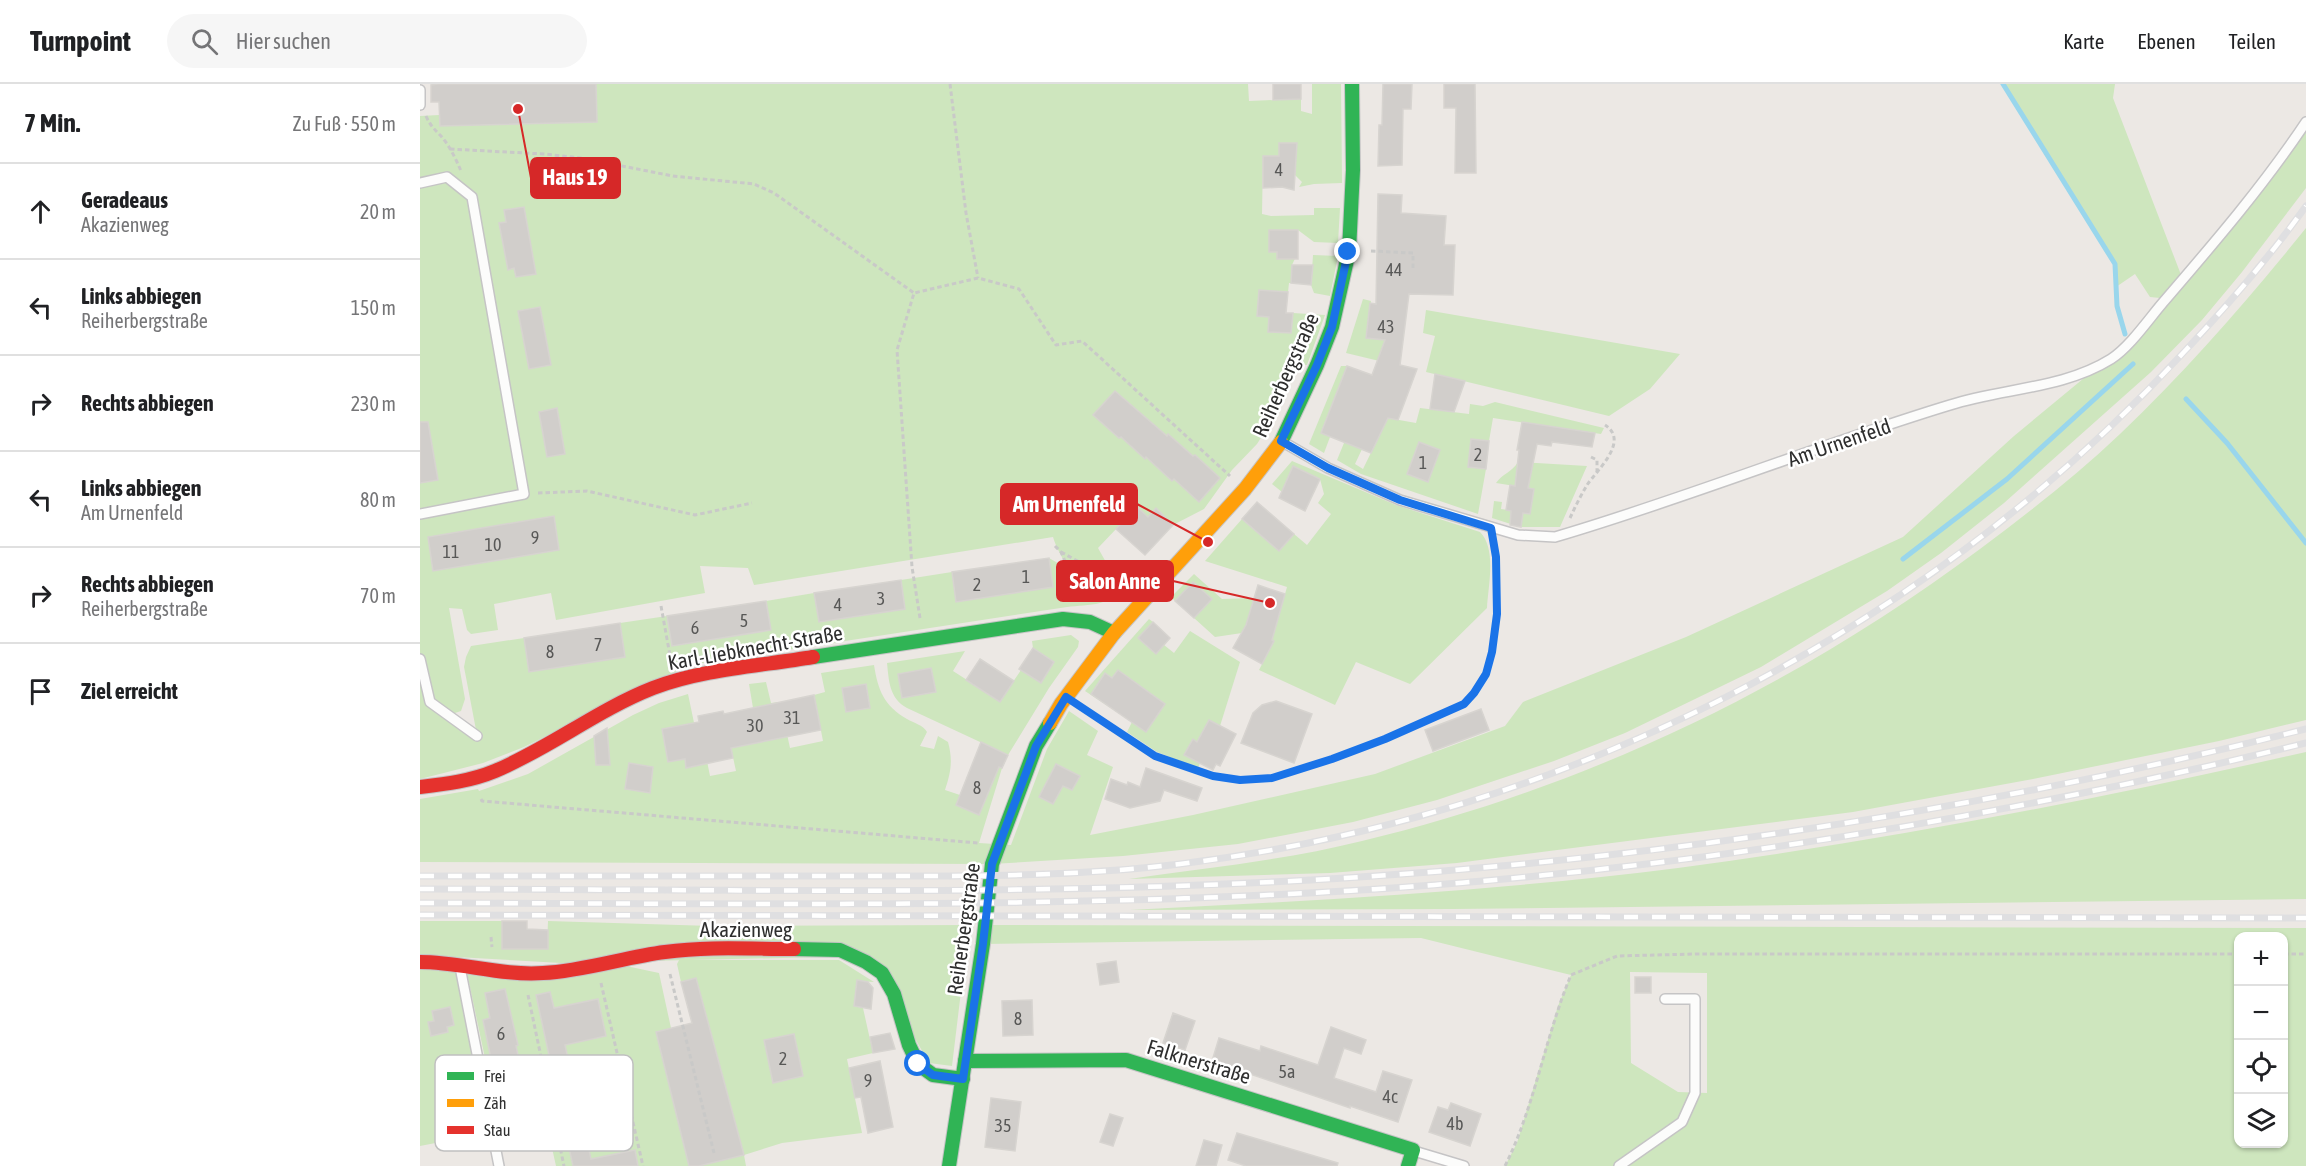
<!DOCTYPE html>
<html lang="de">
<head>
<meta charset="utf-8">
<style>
  body { margin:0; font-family:"Asap Condensed",sans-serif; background:#f6f6f6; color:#202124 }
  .controls { position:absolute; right:18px; bottom:18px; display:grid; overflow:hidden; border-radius:12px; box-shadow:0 2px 4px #0004 }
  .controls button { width:54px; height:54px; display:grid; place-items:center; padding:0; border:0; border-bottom:2px solid #e0e0e0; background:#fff; color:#202124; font:30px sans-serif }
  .stop { position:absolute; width:18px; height:18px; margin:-14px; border:4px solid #1a73e8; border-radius:50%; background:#fff }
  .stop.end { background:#1a73e8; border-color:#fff; box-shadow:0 2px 6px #0008 }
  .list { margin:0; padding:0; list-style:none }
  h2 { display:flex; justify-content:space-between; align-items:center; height:78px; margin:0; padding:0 24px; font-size:26px }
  h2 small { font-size:20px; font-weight:400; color:#757577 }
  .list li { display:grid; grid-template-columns:39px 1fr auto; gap:18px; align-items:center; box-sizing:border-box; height:96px; padding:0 24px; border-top:2px solid #e0e0e0 }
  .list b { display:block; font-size:22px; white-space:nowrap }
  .list p { margin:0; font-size:20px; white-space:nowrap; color:#757577 }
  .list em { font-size:20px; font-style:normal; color:#757577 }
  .icon { flex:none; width:33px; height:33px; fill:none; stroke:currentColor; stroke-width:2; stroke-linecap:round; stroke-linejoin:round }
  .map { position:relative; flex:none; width:1886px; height:1082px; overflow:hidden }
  header { display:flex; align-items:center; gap:36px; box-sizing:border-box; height:84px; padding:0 30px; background:#fff; border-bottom:2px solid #e0e0e0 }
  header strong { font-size:28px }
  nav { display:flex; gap:33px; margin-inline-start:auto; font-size:21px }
  .search { width:420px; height:54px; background:#f6f6f6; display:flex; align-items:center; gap:15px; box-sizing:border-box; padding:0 21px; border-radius:33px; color:#757577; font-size:22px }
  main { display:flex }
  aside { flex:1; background:#fff }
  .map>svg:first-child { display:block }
  .green { fill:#cee6be; fill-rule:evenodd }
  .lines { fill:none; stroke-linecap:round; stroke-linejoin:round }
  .stream { stroke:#99d6ec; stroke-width:5 }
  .building { fill:#d1cecb; stroke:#d7d4d0; stroke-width:1.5 }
  .lane-casing { stroke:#c5c4c5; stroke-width:12 }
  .fast-casing { stroke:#c5c4c5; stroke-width:16 }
  .slow-casing { stroke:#c5c4c5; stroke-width:16 }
  .jam-casing { stroke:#c5c4c5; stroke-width:16 }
  .path { stroke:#c9c9c8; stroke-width:3; stroke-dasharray:4.5 3; stroke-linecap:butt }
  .lane { stroke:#fcfcfb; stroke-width:9 }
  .fast { stroke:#30b455; stroke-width:14 }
  .slow { stroke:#ff9f0a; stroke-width:14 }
  .jam { stroke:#e5322d; stroke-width:14 }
  .rail-casing { stroke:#dfdfe1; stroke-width:7 }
  .rail { stroke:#fff; stroke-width:4.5; stroke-dasharray:14; stroke-linecap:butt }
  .route { stroke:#1a73e8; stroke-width:8 }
  .labels { text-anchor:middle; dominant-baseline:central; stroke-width:5; stroke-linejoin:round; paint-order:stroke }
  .number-label { font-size:18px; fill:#585857 }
  .street-label { font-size:21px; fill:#2e2e2e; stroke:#fff }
  .key { fill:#fff; stroke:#c0c0c0; stroke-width:1.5 }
  .key-label { font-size:16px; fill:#2e2e2e }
  .leader { fill:none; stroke:#d62828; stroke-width:2 }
  .callout-dot { fill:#d62828; stroke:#fff; stroke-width:2 }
  .callout { fill:#d62828; stroke:#d62828; stroke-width:2 }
  .callout-label { font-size:22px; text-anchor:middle; font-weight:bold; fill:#fff }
</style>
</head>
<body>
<header>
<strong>Turnpoint</strong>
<div class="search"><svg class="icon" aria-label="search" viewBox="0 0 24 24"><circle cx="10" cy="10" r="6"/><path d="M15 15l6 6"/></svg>Hier suchen</div>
<nav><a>Karte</a><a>Ebenen</a><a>Teilen</a></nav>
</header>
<main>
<aside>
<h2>7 Min.<small>Zu Fuß · 550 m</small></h2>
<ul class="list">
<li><svg class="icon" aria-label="ahead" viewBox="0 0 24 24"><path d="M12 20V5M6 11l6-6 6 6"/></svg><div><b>Geradeaus</b><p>Akazienweg</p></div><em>20 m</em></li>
<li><svg class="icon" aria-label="left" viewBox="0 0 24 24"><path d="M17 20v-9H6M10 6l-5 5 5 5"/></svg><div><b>Links abbiegen</b><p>Reiherbergstraße</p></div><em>150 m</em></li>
<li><svg class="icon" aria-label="right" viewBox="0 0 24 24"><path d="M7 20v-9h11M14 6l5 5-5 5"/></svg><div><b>Rechts abbiegen</b></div><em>230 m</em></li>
<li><svg class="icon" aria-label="left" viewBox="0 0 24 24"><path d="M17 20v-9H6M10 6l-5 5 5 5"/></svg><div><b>Links abbiegen</b><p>Am Urnenfeld</p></div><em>80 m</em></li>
<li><svg class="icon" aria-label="right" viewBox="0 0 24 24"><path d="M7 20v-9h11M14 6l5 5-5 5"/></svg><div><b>Rechts abbiegen</b><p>Reiherbergstraße</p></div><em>70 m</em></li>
<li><svg class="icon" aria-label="arrive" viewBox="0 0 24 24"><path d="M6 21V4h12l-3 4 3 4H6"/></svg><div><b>Ziel erreicht</b></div></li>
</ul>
</aside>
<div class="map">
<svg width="1886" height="1082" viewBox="0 0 1886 1082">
  <rect width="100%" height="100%" fill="#ece8e4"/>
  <g class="green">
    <path d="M176 0H828L829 17 881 15V27L892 30V0H921L922 99 894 100 879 103 882 98 875 91 876 59H859V72L843 73 842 130 851 132 894 131V124H920L918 159 894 158 878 146H849V168H857V175H869L870 168H878L872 181 871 199H869L868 208 839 206 849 233 848 248 871 249 873 229 905 231 887 281 877 280 875 291 849 341 837 360 812 386 784 425 753 441 736 425 728 433 717 423 678 464 687 480 701 497C696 524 668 520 647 523L269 581 104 663 63 679 0 695V32L19 31 20 42 176 38ZM633 453C636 464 643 474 648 485L629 474 633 503 536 518 532 488 481 496 485 525 399 538 394 509 346 517 351 546 252 562 247 532 200 539 205 573 109 588 104 554 51 562 46 573 44 583 57 651 29 631 41 627 45 615 29 524 42 525 47 546 51 550 78 546 74 520 131 509 136 536 285 509 280 482 328 484 334 501Z"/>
    <path d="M1583 0H1695L1693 14 1763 196 1886 38V104L1822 188 1782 236 1731 288 1584 419 1521 469 1467 507 1341 583 1205 649 1134 677 1017 716 933 738 818 760 703 772 572 780 0 778V715L58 705 59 707 108 690 213 631 239 619 268 610 277 653 282 652 290 692 316 687 304 632 333 624 329 600 346 598 351 619 360 618 370 664 403 657 394 611 405 608 401 589 454 581C458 606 464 622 487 635 494 639 503 641 507 648L500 662 514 665 518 652 528 658C533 676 531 688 525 706L540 711 536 721 559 730 573 696 568 678 582 684 559 759 591 761 627 665 649 627 678 647 667 671 693 683 670 751 773 731 955 690 1085 642 1103 618 1266 553 1483 453 1594 352 1681 280 1692 274 1761 197 1752 200 1740 214 1730 213 1715 190 1696 203 1695 180ZM268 640 274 673 248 678 242 645Z"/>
    <path d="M1886 144V636L1799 657 1613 695 1433 728 1037 779 910 789 709 795C787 784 866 776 942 757 1167 703 1375 603 1560 465 1608 429 1656 392 1700 350 1767 286 1828 216 1886 144Z"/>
    <path d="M893 171 918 172 910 212 894 209 891 201Z"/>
    <path d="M943 215 951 217 946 253 983 259 976 281 926 269Z"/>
    <path d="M1006 226 1260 270 1230 305 1189 332 1006 288 1015 252 1003 249Z"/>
    <path d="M921 282H927L901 348 910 353 904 369 889 360Z"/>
    <path d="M1075 318 1184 344 1181 350 1073 334 1069 357 1051 356 1048 383 1066 385 1058 430 941 390 917 376 938 325 958 331 935 380 943 385 968 334 996 339 1000 324 1049 330 1050 320 1063 322Z"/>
    <path d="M872 377 976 421 1060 448C1077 465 1068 502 1067 524L990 600 936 578 915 621 839 586 854 557 826 542 822 549 795 553 774 534 792 515 773 498 755 517 751 513 774 490 802 515 834 514 830 527 858 535 867 503 785 477 822 435 859 467 874 450 887 461 911 430 898 419 904 410 900 395 873 383 862 408 852 400Z"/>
    <path d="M1098 378 1167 382 1140 443H1100L1072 434 1074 417 1082 418 1081 425 1110 429 1114 405 1076 399C1082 390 1092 388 1098 378Z"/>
    <path d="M729 535 733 538 719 554 744 561 754 569 770 547 820 578 800 642 789 636 777 658 772 656 765 670 780 679 778 684 737 668 707 648 712 638 665 607Z"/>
    <path d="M651 551 659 557 658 563 629 604 588 671 487 624C469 614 469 597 467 579L545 567 533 587 580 617 601 586 621 599 634 578 613 564 612 557Z"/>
    <path d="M1886 668V815L1033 825 710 826C893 817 1076 807 1258 784 1469 756 1678 715 1886 668Z"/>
    <path d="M0 837H82V865H127L128 837 292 842 549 841 532 982 509 979 448 872 141 879 0 871Z"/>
    <path d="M565 841 1886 844V1082H1085L1097 1059 1138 922 1151 891 1001 854 563 860ZM1818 852H1864V1060H1818ZM1210 888 1287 889V1009L1258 1008 1211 979Z"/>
    <path d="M259 876H419L454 898 437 897 434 922 443 924 453 969 427 975 442 1049 362 1059 324 1071 326 1082H280L323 1071 276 894 261 898 257 880Z"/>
    <path d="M206 882 239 889 251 944 236 948 269 1082H136L130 1055 84 1064 47 889Z"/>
    <path d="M0 885 36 888 67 1049 0 1062Z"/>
  </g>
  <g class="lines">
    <g class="stream">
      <path d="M1583 0 1695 180 1697 222 1705 250"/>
      <path d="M1766 315 1807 359 1886 459"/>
      <path d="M1483 475 1587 395 1713 280"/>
    </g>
  </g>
  <g class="building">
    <path d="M18 0H176L177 38 20 42 19 18H11V1Z"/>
    <path d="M853 0H881V15L853 16Z"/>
    <path d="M963 0H992L991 25H983L982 81 958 82 959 41H962Z"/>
    <path d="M1024 0H1055L1056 89H1035L1036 24H1024Z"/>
    <path d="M859 59H877L874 106 862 103 843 104V72H859Z"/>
    <path d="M958 110 982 111 981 129 1026 132 1024 161H1035L1033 211 989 210 980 281 997 285 978 336 968 334 951 369 901 349 927 282 952 291 965 256 946 254 950 219 956 220Z"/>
    <path d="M104 123 116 190 96 193 94 184 88 186 79 139 86 138 84 126Z"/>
    <path d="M849 146H878V175H857V168H849Z"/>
    <path d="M872 181H893L891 201 871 199Z"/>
    <path d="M839 206 868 208 866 229H873L871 249 848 248 849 233 837 232Z"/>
    <path d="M120 223 131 281 109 285 98 227Z"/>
    <path d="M1015 290 1045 297 1034 328 1010 325Z"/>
    <path d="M695 307 747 352 748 350 773 372 775 371 800 394 779 418 754 395 752 397 726 373 725 375 701 353 699 354 673 331Z"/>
    <path d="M137 324 145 370 127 373 119 328Z"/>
    <path d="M0 338H8L18 396 0 399Z"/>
    <path d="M1102 338 1175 349 1172 363 1132 358 1131 362 1117 360 1108 404 1114 405 1110 430 1103 429 1101 443 1090 441 1091 427 1086 426 1090 401 1095 402 1099 366H1097Z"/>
    <path d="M1051 355 1069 357 1066 385 1048 383Z"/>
    <path d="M999 358 1020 366 1008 398 987 390Z"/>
    <path d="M873 382 900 395 885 427 859 414Z"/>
    <path d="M837 418 874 450 859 467 822 435Z"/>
    <path d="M717 423 728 433 736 424 753 441 725 471 696 445Z"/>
    <path d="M134 432 139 466 13 487 8 453Z"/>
    <path d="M629 474 633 503 536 518 532 488Z"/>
    <path d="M481 496 485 525 399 538 394 509Z"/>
    <path d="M773 498 792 515 774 534 755 517Z"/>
    <path d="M838 501 865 510 852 556 854 557 842 580 813 564 826 541Z"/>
    <path d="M346 517 351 546 252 562 247 532Z"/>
    <path d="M733 538 750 554 736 570 718 554Z"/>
    <path d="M200 539 205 573 109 588 104 554Z"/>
    <path d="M613 564 634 578 621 599 599 585Z"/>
    <path d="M560 575 594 597 580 618 546 596Z"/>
    <path d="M511 584 516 608 482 614 478 590Z"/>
    <path d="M698 586 745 620 726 648 671 610 685 589 692 594Z"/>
    <path d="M446 600 450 624 426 628 422 604Z"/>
    <path d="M394 611 401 646 311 664 313 674 266 684 265 675 248 678 242 645 279 638 278 632 303 627 304 630Z"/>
    <path d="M856 617 892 630 874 679 821 659 833 629 842 621Z"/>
    <path d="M1061 625 1069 646 1013 667 1005 646Z"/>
    <path d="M789 636 816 650 800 682 796 680 793 686 764 671 773 655 777 658Z"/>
    <path d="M187 644 190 681H176L174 652Z"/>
    <path d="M561 658 588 671 582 684 579 683 559 731 536 721Z"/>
    <path d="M209 679 233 683 230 709 205 705Z"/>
    <path d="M636 680 660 692 652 706 643 702 633 720 619 713Z"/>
    <path d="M726 684 782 704 777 717 744 706 740 717 710 724 685 715 691 695 707 701 708 698 720 703Z"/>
    <path d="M82 837H107V845L128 846V865H82Z"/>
    <path d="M696 877 699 898 680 901 677 880Z"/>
    <rect x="1215" y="893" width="16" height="16"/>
    <path d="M276 894 324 1071 279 1082H269L236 948 272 939 261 898Z"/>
    <path d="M437 896 448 898 453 904 451 925 434 922Z"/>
    <path d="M85 905 98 961 96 962 107 1013 80 1019 63 936 70 934 65 909Z"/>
    <path d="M130 908 134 924 178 915 186 952 145 961 153 998 196 989 204 1029 163 1038 171 1075 215 1066 218 1082H153L116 911Z"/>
    <path d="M612 916 613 951 583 952 582 917Z"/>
    <path d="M30 923 34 941 27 943 28 948 11 952 8 938 14 937 12 927Z"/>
    <path d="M753 929 775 937 765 966 743 959Z"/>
    <path d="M911 943 946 956 941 970 924 964 914 994 956 1008 963 987 992 996 978 1038 930 1022V1024L792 977 799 954 840 967 841 962 898 981Z"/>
    <path d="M470 949 475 965 453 969 450 953Z"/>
    <path d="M374 950 383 992 353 999 344 956Z"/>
    <path d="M460 977 473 1043 448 1049 441 1013 435 1014 429 984Z"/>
    <path d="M571 1014 601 1018 595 1067 565 1063Z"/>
    <path d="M1031 1019 1061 1030 1050 1062 1009 1048 1018 1023 1028 1026Z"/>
    <path d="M690 1030 703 1034 693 1062 680 1058Z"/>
    <path d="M817 1049 918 1079 917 1082H826L808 1076Z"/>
    <path d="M784 1056 802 1061 796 1082H776Z"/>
  </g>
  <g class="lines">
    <g class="lane-casing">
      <g id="lane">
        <path d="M0 6V21"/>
        <path d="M0 99 27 93 52 113 104 410 0 430"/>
        <path d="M863 358 908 384 980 416 1098 451 1135 453C1268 414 1398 361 1530 321 1583 304 1643 305 1691 275 1711 262 1730 233 1746 215 1795 158 1844 101 1886 38"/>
        <path d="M0 575 10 618 57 652"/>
        <path d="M40 883 79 1082"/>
        <path d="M994 1067 1044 1082"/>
        <path d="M1199 1082 1262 1038 1275 1009V915H1245"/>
      </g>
    </g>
    <g class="fast-casing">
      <g id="fast">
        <path d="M861 358 897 281 912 243 929 167 933 86 932 0"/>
        <path d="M393 573 643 535 670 538 694 549"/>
        <path d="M374 865 420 866 446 878 462 889 474 910 489 961 498 980 513 991 543 995"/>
        <path d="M545 977 706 976 993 1066 988 1082"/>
        <path d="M529 1082 563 860 572 780 616 662 630 639"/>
      </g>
    </g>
    <g class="slow-casing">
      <path id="slow" d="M630 639 641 620 694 549 825 405 861 358"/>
    </g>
    <g class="jam-casing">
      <g id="jam">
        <path d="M0 703C26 700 51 697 75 687 130 664 177 626 233 604 283 585 340 582 393 573"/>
        <path d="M0 878C41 878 82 892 123 889 164 887 205 873 245 868 288 862 331 865 374 865"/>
      </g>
    </g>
    <g class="path">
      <path d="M530 0 546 129 558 194"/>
      <path d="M6 32C10 41 14 45 21 52 29 61 36 75 41 87"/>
      <path d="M30 65 124 70 161 74 253 92 334 100 354 109 494 209"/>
      <path d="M951 167 993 169V187"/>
      <path d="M1171 373 1177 376V388"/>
      <path d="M118 409 167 407 275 431 332 419"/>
      <path d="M1150 434C1155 423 1161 411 1167 401 1177 386 1210 357 1185 341"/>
      <path d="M635 462 641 468 661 514"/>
      <path d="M641 468 708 505"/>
      <path d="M241 522 251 577"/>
      <path d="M500 534 492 483 477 266 494 209 558 194 599 205 636 261 662 257 810 392"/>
      <path d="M663 624 736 672 793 692 820 696 852 694 912 675 965 655 1044 620 1054 610 1066 590 1072 568 1077 530 1076 473 1073 457"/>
      <path d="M61 715 62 717 558 759"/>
      <path d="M71 853 72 863"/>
      <path d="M1864 870H1886"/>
      <path d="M250 890 294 1069"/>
      <path d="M181 899 223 1082"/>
      <path d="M108 911 144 1082"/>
      <path d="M1085 1082C1115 1022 1125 953 1151 891L1197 872 1275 870H1818"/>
    </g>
    <use href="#lane" class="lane"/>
    <use href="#fast" class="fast"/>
    <use href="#slow" class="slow"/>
    <use href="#jam" class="jam"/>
    <g class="rail-casing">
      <g id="rail">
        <path d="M0 792C137 792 275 792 412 792 528 792 644 794 760 780 1141 733 1503 551 1764 268 1807 222 1849 174 1886 122"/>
        <path d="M0 805C308 805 618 813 925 794 1248 774 1572 724 1886 645"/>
        <path d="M0 819C308 819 617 825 925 807 1249 788 1571 736 1886 659"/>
        <path d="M0 831 1886 834"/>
      </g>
    </g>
    <use href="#rail" class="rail"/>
  </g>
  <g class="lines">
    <path class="route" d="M498 980 513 991 543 995 563 860 572 780 616 662 646 613 735 672 793 692 820 696 852 694 912 675 965 655 1044 620 1054 609 1066 590 1072 568 1077 530 1076 473 1071 444 980 416 908 384 861 357 897 281 912 243 928 168"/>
  </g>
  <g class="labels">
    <g class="number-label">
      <text x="859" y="85">4</text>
      <text x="974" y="185">44</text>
      <text x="966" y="242">43</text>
      <text x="1058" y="370">2</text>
      <text x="1003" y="378">1</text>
      <text x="115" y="453">9</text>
      <text x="73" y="460">10</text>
      <text x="31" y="467">11</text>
      <text x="606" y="492">1</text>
      <text x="557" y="500">2</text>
      <text x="461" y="514">3</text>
      <text x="418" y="520">4</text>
      <text x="324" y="536">5</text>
      <text x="275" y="543">6</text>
      <text x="178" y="560">7</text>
      <text x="130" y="567">8</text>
      <text x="372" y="633">31</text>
      <text x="335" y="641">30</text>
      <text x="557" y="703">8</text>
      <text x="598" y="934">8</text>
      <text x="81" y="949">6</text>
      <text x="363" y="974">2</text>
      <text x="867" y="987">5a</text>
      <text x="448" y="996">9</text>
      <text x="970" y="1012">4c</text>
      <text x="1035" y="1039">4b</text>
      <text x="583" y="1041">35</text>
    </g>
    <g class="street-label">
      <text transform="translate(865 291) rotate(-66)">Reiherbergstraße</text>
      <text transform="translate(1419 358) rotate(-19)">Am Urnenfeld</text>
      <text transform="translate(335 563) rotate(-10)">Karl-Liebknecht-Straße</text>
      <text x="326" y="845">Akazienweg</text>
      <text transform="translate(543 845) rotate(-82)">Reiherbergstraße</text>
      <text transform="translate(779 977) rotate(17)">Falknerstraße</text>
    </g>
  </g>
  <rect x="15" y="971" width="198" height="96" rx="9" class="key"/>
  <rect x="27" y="988" width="27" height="8" fill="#30b455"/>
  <rect x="27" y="1015" width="27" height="8" fill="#ff9f0a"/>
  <rect x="27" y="1042" width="27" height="8" fill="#e5322d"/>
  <g class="key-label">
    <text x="64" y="998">Frei</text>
    <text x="64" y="1025">Zäh</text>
    <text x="64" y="1052">Stau</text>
  </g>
  <path class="leader" d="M98 25L111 94M788 458L717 420M850 519L753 497"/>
  <g class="callout-dot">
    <circle cx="98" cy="25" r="6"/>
    <circle cx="788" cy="458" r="6"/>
    <circle cx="850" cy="519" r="6"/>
  </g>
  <g class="callout">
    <rect x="111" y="74" width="89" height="40" rx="6"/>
    <rect x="581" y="400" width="136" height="40" rx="6"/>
    <rect x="637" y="477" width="116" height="40" rx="6"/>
  </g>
  <g class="callout-label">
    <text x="155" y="101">Haus 19</text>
    <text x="649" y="428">Am Urnenfeld</text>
    <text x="695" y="505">Salon Anne</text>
  </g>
</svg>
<div class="controls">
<button>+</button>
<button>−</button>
<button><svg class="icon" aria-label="locate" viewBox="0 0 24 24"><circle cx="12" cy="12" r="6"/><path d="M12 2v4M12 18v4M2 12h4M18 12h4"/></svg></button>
<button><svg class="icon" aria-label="layers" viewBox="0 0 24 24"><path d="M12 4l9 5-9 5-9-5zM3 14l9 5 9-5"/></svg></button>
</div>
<div class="stop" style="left:498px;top:980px"></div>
<div class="stop end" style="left:928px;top:168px"></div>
</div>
</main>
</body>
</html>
